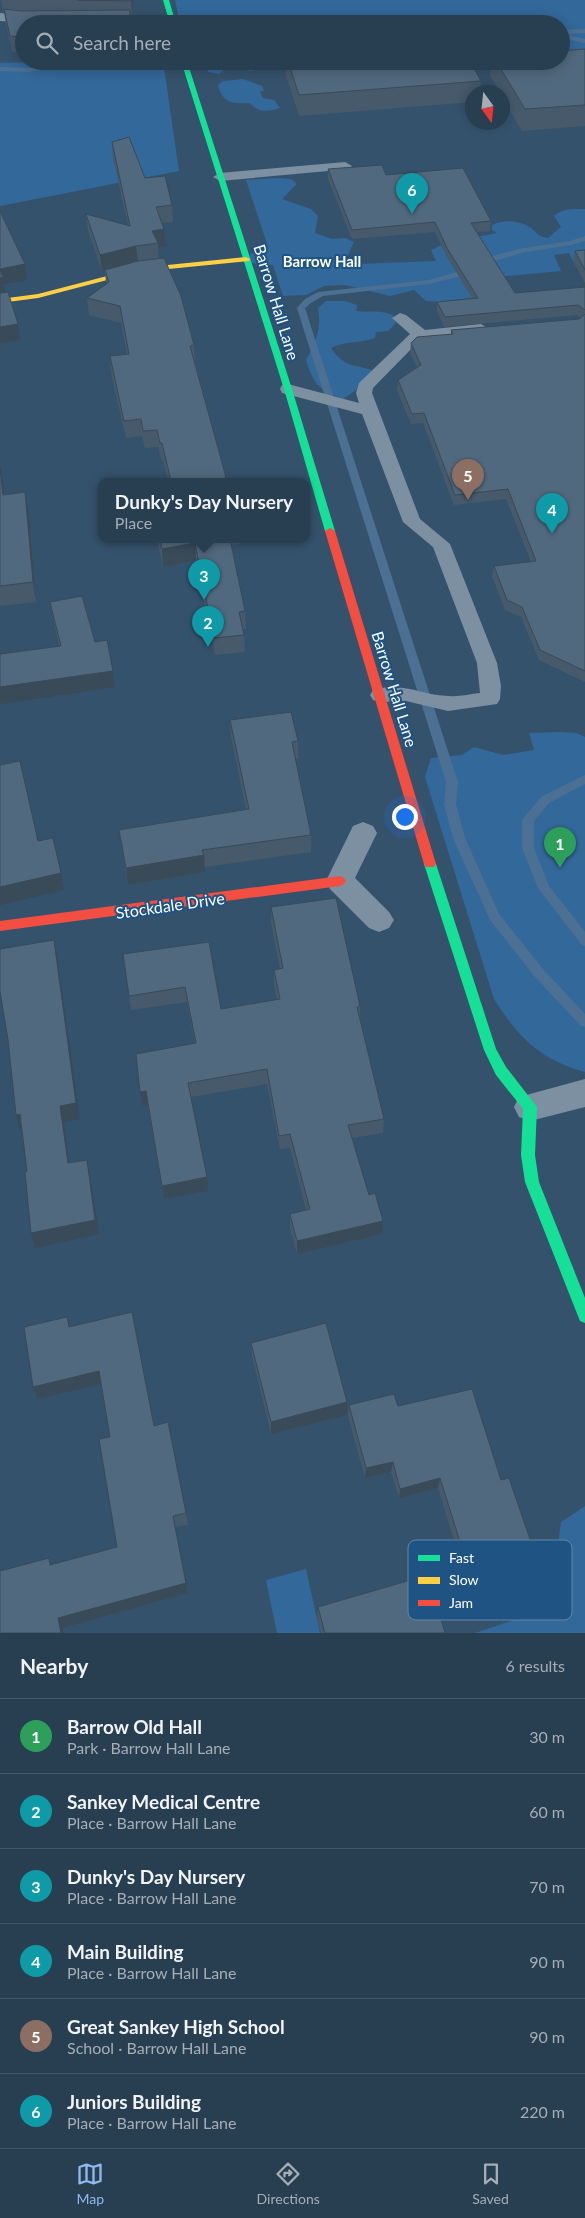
<!DOCTYPE html>
<html lang="en">
<head>
<meta charset="utf-8">
<style>
  body { margin:0; font-family:Lato,sans-serif; background:#34495b; color:#f1f3f6 }
  .compass { position:absolute; left:465px; top:85px; width:45px; height:45px; border-radius:50%; background:#283e51; box-shadow:0 2px 12px #0003; rotate:165deg }
  .you { position:absolute; left:404px; top:816px; width:18px; height:18px; margin:-12px; border:4px solid #fff; border-radius:50%; background:#1a73e8; box-shadow:0 0 0 8px #1a73e833 }
  .badge { display:grid; place-items:center; width:32px; height:32px; border-radius:50%; background:#90b9f0; color:#fff; font-size:16px; font-weight:700 }
  .pin { position:absolute; translate:-50% -41px; filter:drop-shadow(0 1px 2px #0008) }
  .pin::after { content:''; position:absolute; top:26px; width:18px; height:15px; background:inherit; clip-path:polygon(0 0,100% 0,50% 100%) }
  .popup { position:absolute; left:98px; top:478px; width:212px; height:65px; box-sizing:border-box; display:grid; place-content:center; border-radius:10px; background:#283e51; filter:drop-shadow(0 1px 4px #0005); font-size:16px; white-space:nowrap; color:#a5aeb7 }
  .popup b { font-size:19px; color:#f1f3f6 }
  .popup::after { content:''; position:absolute; left:50%; top:100%; margin-left:-10px; border:10px solid transparent; border-top-color:#283e51 }
  .list { margin:0; padding:0; list-style:none }
  h2 { display:flex; justify-content:space-between; align-items:center; height:65px; margin:0; padding:0 20px; font-size:21px }
  h2 small { font-size:16px; font-weight:400; color:#a5aeb7 }
  .list li { display:grid; grid-template-columns:32px 1fr auto; gap:15px; align-items:center; box-sizing:border-box; height:75px; padding:0 20px; border-top:1px solid #445768 }
  .list b { display:block; font-size:19px; white-space:nowrap }
  .list p { margin:0; font-size:16px; white-space:nowrap; color:#a5aeb7 }
  .list em { font-size:16px; font-style:normal; color:#a5aeb7 }
  .icon { flex:none; width:28px; height:28px; fill:none; stroke:currentColor; stroke-width:2; stroke-linecap:round; stroke-linejoin:round }
  .map { position:relative; flex:none; width:585px; height:1633px; overflow:hidden }
  .search { position:absolute; background:#283e51; box-shadow:0 2px 12px #0003; left:15px; right:15px; top:15px; height:55px; display:flex; align-items:center; gap:12px; box-sizing:border-box; padding:0 18px; border-radius:28px; color:#a5aeb7; font-size:19px }
  .sheet { height:515px; background:#283e51 }
  nav { display:flex; justify-content:space-around; align-items:center; box-sizing:border-box; height:70px; border-top:1px solid #445768; background:#283e51; font-size:14px; color:#a5aeb7 }
  nav a { display:grid; justify-items:center; gap:2px }
  nav .on { color:#90b9f0 }
  .map>svg:first-child { display:block }
  .green { fill:#33689a }
  .lines { fill:none; stroke-linecap:round; stroke-linejoin:round }
  .stream { fill:#4c7093; fill-rule:evenodd }
  .lane { fill:#7c90a2; fill-rule:evenodd }
  .street { fill:#7c90a2; fill-rule:evenodd }
  .fast { fill:#16e098; fill-rule:evenodd }
  .slow { fill:#ffcf43; fill-rule:evenodd }
  .jam { fill:#f24e42; fill-rule:evenodd }
  .wall { fill:#465a6c }
  .shaded-wall { fill:#394a58 }
  .building { fill:#51697e; stroke:#394a58 }
  .labels { text-anchor:middle; dominant-baseline:central; stroke-width:4; stroke-linejoin:round; paint-order:stroke }
  .far-neighbourhood-label { font-size:15px; font-weight:bold; fill:#fff; stroke:#1f5383 }
  .street-label { font-size:16px; fill:#fff; stroke:#1f5383 }
  .key { fill:#1f5383; stroke:#6287a8; stroke-width:1 }
  .key-label { font-size:14px; fill:#fff }
</style>
</head>
<body>
<div class="map">
<svg width="585" height="1633" viewBox="0 0 585 1633">
  <rect width="100%" height="100%" fill="#35526c"/>
  <g class="green">
    <path d="M175 0H585V58L561 56V24H180Z"/>
    <path d="M92 61H163L179 171 0 206V63Z"/>
    <path d="M210 61H265V68L250 71 232 63 219 74 208 72Z"/>
    <path d="M243 79 262 86 264 90 260 92 263 98 274 100 280 108C267 112 260 113 249 103 233 104 222 103 218 85L223 81Z"/>
    <path d="M277 178 291 179 297 184 282 199 311 209 318 216 315 233 332 239 345 238 354 242 347 257 359 264 436 261 431 250 446 243 497 233 492 230V225C503 219 520 220 531 228 538 234 539 237 548 238L561 227 554 216C563 208 574 209 585 209V260L573 261 569 253 554 255 561 271 497 277 475 304 426 301 414 290 390 296 345 285 324 286 306 295 283 296 273 265H258L250 262V254L268 247 246 180Z"/>
    <path d="M326 301H345L357 305 356 311C371 313 377 309 393 315L396 323 388 331 376 332 375 338C360 344 347 340 331 348 346 369 353 363 374 371L356 390 343 399C318 389 314 385 306 360 316 342 322 328 318 308Z"/>
    <path d="M558 732 576 733 585 737V1072C540 1060 518 1037 494 999L425 777 431 758 462 755 474 747 503 755 534 750 529 733Z"/>
    <path d="M585 1506V1633H475L550 1608 561 1522Z"/>
    <path d="M306 1569 320 1633H277L266 1580Z"/>
  </g>
  <g class="lines">
    <g class="stream">
      <path d="M453 17 494 18 522 24 467 20 411 24Z"/>
      <path d="M585 29V33L561 34V30Z"/>
      <path d="M561 34 585 39V43L561 38Z"/>
      <path d="M82 61H101L29 72 0 71V67L29 68Z"/>
      <path d="M585 236V241L572 245 525 252 491 262 470 274 429 284 323 296 311 303 305 308 458 782 456 804 465 838 499 914 543 969 585 1014V1027L581 1026 535 977 490 920 453 838 444 804 446 782 297 308 305 299 318 292 429 280 464 270 485 258 524 248 570 241Z"/>
      <path d="M585 775V784L549 803 534 821V848L549 886 585 932V946L581 944 538 888 522 848V820L541 797Z"/>
    </g>
    <g class="lane">
      <path d="M345 162 352 166 350 169 220 181 213 177 220 173Z"/>
      <path d="M400 313 406 315 425 330 481 324 489 329 481 334 425 340 418 342 373 388 372 393 420 519 450 544 497 663 501 686 500 699 497 704 448 711 406 701 380 702 373 700 370 695 373 690C404 681 421 696 449 696 459 697 470 694 480 693L477 663 433 547 403 522 362 414 282 393 280 389 282 385 288 384 359 403 356 393 359 383 410 334 392 318Z"/>
    </g>
    <g class="street">
      <path d="M0 13 43 17 50 21 49 24 0 21Z"/>
      <path d="M94 17 172 18 179 22 88 24 87 21 89 18Z"/>
      <path d="M363 822 373 826 377 833 355 878 389 912 394 920 389 928 379 932 369 928 330 889 326 881 353 826Z"/>
      <path d="M585 1079V1107L530 1121 519 1117 514 1107 519 1097Z"/>
    </g>
    <g class="fast">
      <path d="M163 0H169L176 24H170Z"/>
      <path d="M181 61H187L292 389 335 531 333 533H327L325 531 284 389Z"/>
      <path d="M430 860 434 861 436 864 496 1049 506 1067 537 1107 535 1155 539 1182 585 1298V1323L580 1321 578 1316 525 1182 521 1155 523 1109 496 1075 484 1050 424 864 426 861Z"/>
    </g>
    <path class="slow" d="M246 257 250 259 249 261 138 272 38 298 0 303V299L38 294 138 268Z"/>
    <g class="jam">
      <path d="M330 528 335 531 436 864 434 867H426L424 864 325 531Z"/>
      <path d="M340 876 344 878 346 881 344 884 340 886 0 931V921Z"/>
    </g>
  </g>
  <g class="wall">
    <path d="M1 0H133L132 16H130L131 24H24V52H12L6 24 4 12H3Z"/>
    <path d="M585 49V126L522 131 502 97V92H500L490 76 492 61H561Z"/>
    <path d="M286 61H470L481 81 480 92H472V102L299 116 286 75Z"/>
    <path d="M112 142 145 178 172 205 173 222 162 223 164 229 166 246 158 247 159 259 194 345 195 361 227 481H168L163 460H161L158 447 145 448 142 436 126 438 111 373 110 356 127 354 121 323 89 315 87 298 106 284 105 271H102L88 231 86 214 128 225 113 158Z"/>
    <path d="M328 169 386 175 491 221 490 231 476 232 515 293 585 287V682L539 660 521 617 505 610 492 576 494 566 531 562 506 499 454 505 423 423 411 424 397 390 398 380 417 367 410 353 411 343 451 334V330L579 319 581 318 577 315 444 327 437 311V302L472 298 447 257 435 232 352 239 328 179Z"/>
    <path d="M585 250V283L573 261 575 251Z"/>
    <path d="M0 466 4 494 29 512 36 602 0 606Z"/>
    <path d="M157 539H240V544L231 545 245 611 246 629H243L244 635 245 652 215 655 196 560 163 567Z"/>
    <path d="M50 602 95 642 115 687 59 646 53 618Z"/>
    <path d="M230 720 298 741V759H295L311 835V852L205 867V872L128 885 119 830 246 809 231 737Z"/>
    <path d="M271 907 360 1006V1017L384 1119 383 1133 352 1138 369 1195 382 1234 297 1254 290 1228V1214L306 1210 290 1148 280 1149 267 1084 191 1097 208 1191 164 1199 148 1105 143 1106 195 1044 187 1002 131 1010 123 954 209 942 221 1009 277 1000 274 985V970L280 969 271 922Z"/>
    <path d="M67 1317 70 1327 154 1426 168 1422 188 1525 175 1527 188 1593 63 1628 64 1633H0L52 1565 117 1547 110 1437 101 1384 37 1399 33 1387Z"/>
    <path d="M251 1343 347 1415 271 1434 252 1356Z"/>
    <path d="M349 1405 398 1406 501 1480 527 1551 463 1570 438 1488 399 1498 391 1472 365 1478 348 1416Z"/>
    <path d="M318 1607 445 1633H321L317 1620Z"/>
  </g>
  <g class="shaded-wall">
    <path d="M131 0H133L132 16 131 1Z"/>
    <path d="M130 10 131 24H129Z"/>
    <path d="M164 229 166 246 158 247V243L152 231Z"/>
    <path d="M136 246 138 262 102 271 100 255Z"/>
    <path d="M25 264 27 280 4 284 5 292 0 294V269Z"/>
    <path d="M18 324 20 340 0 343V327Z"/>
    <path d="M0 466 3 483 7 514 3 495Z"/>
    <path d="M25 492 29 512 36 602 33 582Z"/>
    <path d="M195 543 196 560 163 567 162 549Z"/>
    <path d="M113 671 115 687 0 704V687Z"/>
    <path d="M204 855 205 872 128 885 126 868Z"/>
    <path d="M61 873 64 890 0 905V887Z"/>
    <path d="M54 940 57 957 80 1119 64 1122 71 1178 68 1163 60 1106Z"/>
    <path d="M146 1091 148 1105 143 1106 140 1092Z"/>
    <path d="M20 1114 25 1130 20 1131 16 1115Z"/>
    <path d="M87 1160 90 1175 99 1234 35 1248 31 1233Z"/>
    <path d="M207 1177 208 1191 164 1199 162 1186Z"/>
    <path d="M383 1221 382 1234 297 1254V1241Z"/>
    <path d="M99 1371 102 1384 37 1399 33 1387Z"/>
    <path d="M347 1402V1415L271 1434V1422Z"/>
    <path d="M393 1462 391 1472 365 1478 366 1468Z"/>
    <path d="M440 1478 438 1488 399 1498 400 1489Z"/>
    <path d="M173 1516 188 1593 63 1628 64 1633H61L58 1618Z"/>
    <path d="M531 1542 527 1551 463 1570 466 1561Z"/>
  </g>
  <g class="building">
    <path d="M77 0H131V1Z"/>
    <path d="M4 9 22 11 130 10 129 24H24V37L10 36Z"/>
    <path d="M585 49V105L525 109 496 61H561V51Z"/>
    <path d="M288 61H470L481 81 299 95Z"/>
    <path d="M129 137 145 178 165 176 172 205 156 207 164 229 152 231 158 243 136 246 100 255 86 214 130 226 112 142Z"/>
    <path d="M382 165 386 175 463 168 491 221 471 223 515 293 585 287V310L578 305 445 317 437 302 478 298 447 248 435 222 352 230 328 169Z"/>
    <path d="M0 211 25 264 0 269 3 277 0 278Z"/>
    <path d="M585 250V270L575 251Z"/>
    <path d="M164 258 181 296 194 345 190 346 227 481H171L162 443H160L157 430 143 431 141 419 124 421 110 356 129 354 120 306 87 298 109 282 105 270 138 261Z"/>
    <path d="M8 292 18 324 0 327V293Z"/>
    <path d="M585 314V671L540 650 522 607 507 600 494 566 536 561 508 489 455 495 424 413 412 414 398 380 421 365 411 343 417 337 453 334 451 330 579 319Z"/>
    <path d="M0 467 3 495 25 492 33 582 0 586Z"/>
    <path d="M160 539H230L245 611 239 612 244 635 214 638 195 543 162 549Z"/>
    <path d="M82 596 95 642 107 640 113 671 0 687V654L61 646 50 602Z"/>
    <path d="M291 712 298 741 292 742 311 835 202 850 204 855 126 868 119 830 249 809 230 720Z"/>
    <path d="M20 761 38 841 53 838 61 873 0 887V765Z"/>
    <path d="M336 898 360 1006 357 1007 384 1119 348 1125 369 1195 375 1193 383 1221 297 1241 290 1214 310 1209 290 1134 279 1136 267 1069 188 1083 207 1177 162 1186 146 1091 140 1092 136 1054 196 1043 185 987 129 996 123 954 209 942 221 1009 280 999 274 970 283 968 271 907Z"/>
    <path d="M54 940 76 1103 60 1106 68 1163 87 1160 95 1220 31 1233 25 1172 27 1171 20 1114 16 1115 8 1040 0 991V949Z"/>
    <path d="M132 1312 154 1426 168 1422 186 1513 173 1516 186 1583 58 1618 61 1633H0V1571L49 1558 50 1565 117 1547 99 1439 110 1437 99 1371 33 1387 24 1327 67 1317 69 1327Z"/>
    <path d="M326 1323 347 1402 271 1422 251 1343Z"/>
    <path d="M472 1389 501 1480 509 1478 531 1542 466 1561 440 1478 400 1489 393 1462 366 1468 349 1405 394 1394 398 1406Z"/>
    <path d="M428 1575 445 1633H325L318 1607Z"/>
  </g>
  <g class="labels">
    <g class="far-neighbourhood-label">
      <text x="322" y="261">Barrow Hall</text>
    </g>
    <g class="street-label">
      <text transform="translate(277 302) rotate(73)">Barrow Hall Lane</text>
      <text transform="translate(395 689) rotate(73)">Barrow Hall Lane</text>
      <text transform="translate(170 905) rotate(-8)">Stockdale Drive</text>
    </g>
  </g>
  <rect x="408" y="1540" width="164" height="80" rx="8" class="key"/>
  <rect x="418" y="1555" width="22" height="6" fill="#16e098"/>
  <rect x="418" y="1577" width="22" height="7" fill="#ffcf43"/>
  <rect x="418" y="1600" width="22" height="6" fill="#f24e42"/>
  <g class="key-label">
    <text x="449" y="1563">Fast</text>
    <text x="449" y="1585">Slow</text>
    <text x="449" y="1608">Jam</text>
  </g>
</svg>
<svg class="compass" viewBox="-18 -18 36 36"><path d="M0-13l5 13h-10z" fill="#e53935"/><path d="M0 13l5-13h-10z" fill="#a5aeb7"/></svg>
<div class="you"></div>
<div class="pin badge" style="left:560px;top:868px;background:#2e9e5b">1</div>
<div class="pin badge" style="left:208px;top:647px;background:#0f9aa8">2</div>
<div class="pin badge" style="left:204px;top:600px;background:#0f9aa8">3</div>
<div class="popup"><b>Dunky's Day Nursery</b>Place</div>
<div class="pin badge" style="left:552px;top:534px;background:#0f9aa8">4</div>
<div class="pin badge" style="left:468px;top:500px;background:#8d6e63">5</div>
<div class="pin badge" style="left:412px;top:214px;background:#0f9aa8">6</div>
<div class="search"><svg class="icon" aria-label="search" viewBox="0 0 24 24"><circle cx="10" cy="10" r="6"/><path d="M15 15l6 6"/></svg>Search here</div>
</div>
<section class="sheet">
<h2>Nearby<small>6 results</small></h2>
<ul class="list">
<li><span class="badge" style="background:#2e9e5b">1</span><div><b>Barrow Old Hall</b><p>Park · Barrow Hall Lane</p></div><em>30 m</em></li>
<li><span class="badge" style="background:#0f9aa8">2</span><div><b>Sankey Medical Centre</b><p>Place · Barrow Hall Lane</p></div><em>60 m</em></li>
<li><span class="badge" style="background:#0f9aa8">3</span><div><b>Dunky's Day Nursery</b><p>Place · Barrow Hall Lane</p></div><em>70 m</em></li>
<li><span class="badge" style="background:#0f9aa8">4</span><div><b>Main Building</b><p>Place · Barrow Hall Lane</p></div><em>90 m</em></li>
<li><span class="badge" style="background:#8d6e63">5</span><div><b>Great Sankey High School</b><p>School · Barrow Hall Lane</p></div><em>90 m</em></li>
<li><span class="badge" style="background:#0f9aa8">6</span><div><b>Juniors Building</b><p>Place · Barrow Hall Lane</p></div><em>220 m</em></li>
</ul>
</section>
<nav>
<a class="on"><svg class="icon" aria-label="map" viewBox="0 0 24 24"><path d="M3 6l6-2 6 2 6-2v14l-6 2-6-2-6 2zM9 4v14M15 6v14"/></svg>Map</a>
<a><svg class="icon" aria-label="directions" viewBox="0 0 24 24"><path d="M12 3l9 9-9 9-9-9zM9 14v-3h6M13 9l2 2-2 2"/></svg>Directions</a>
<a><svg class="icon" aria-label="saved" viewBox="0 0 24 24"><path d="M7 4h10v16l-5-4-5 4z"/></svg>Saved</a>
</nav>
</body>
</html>
